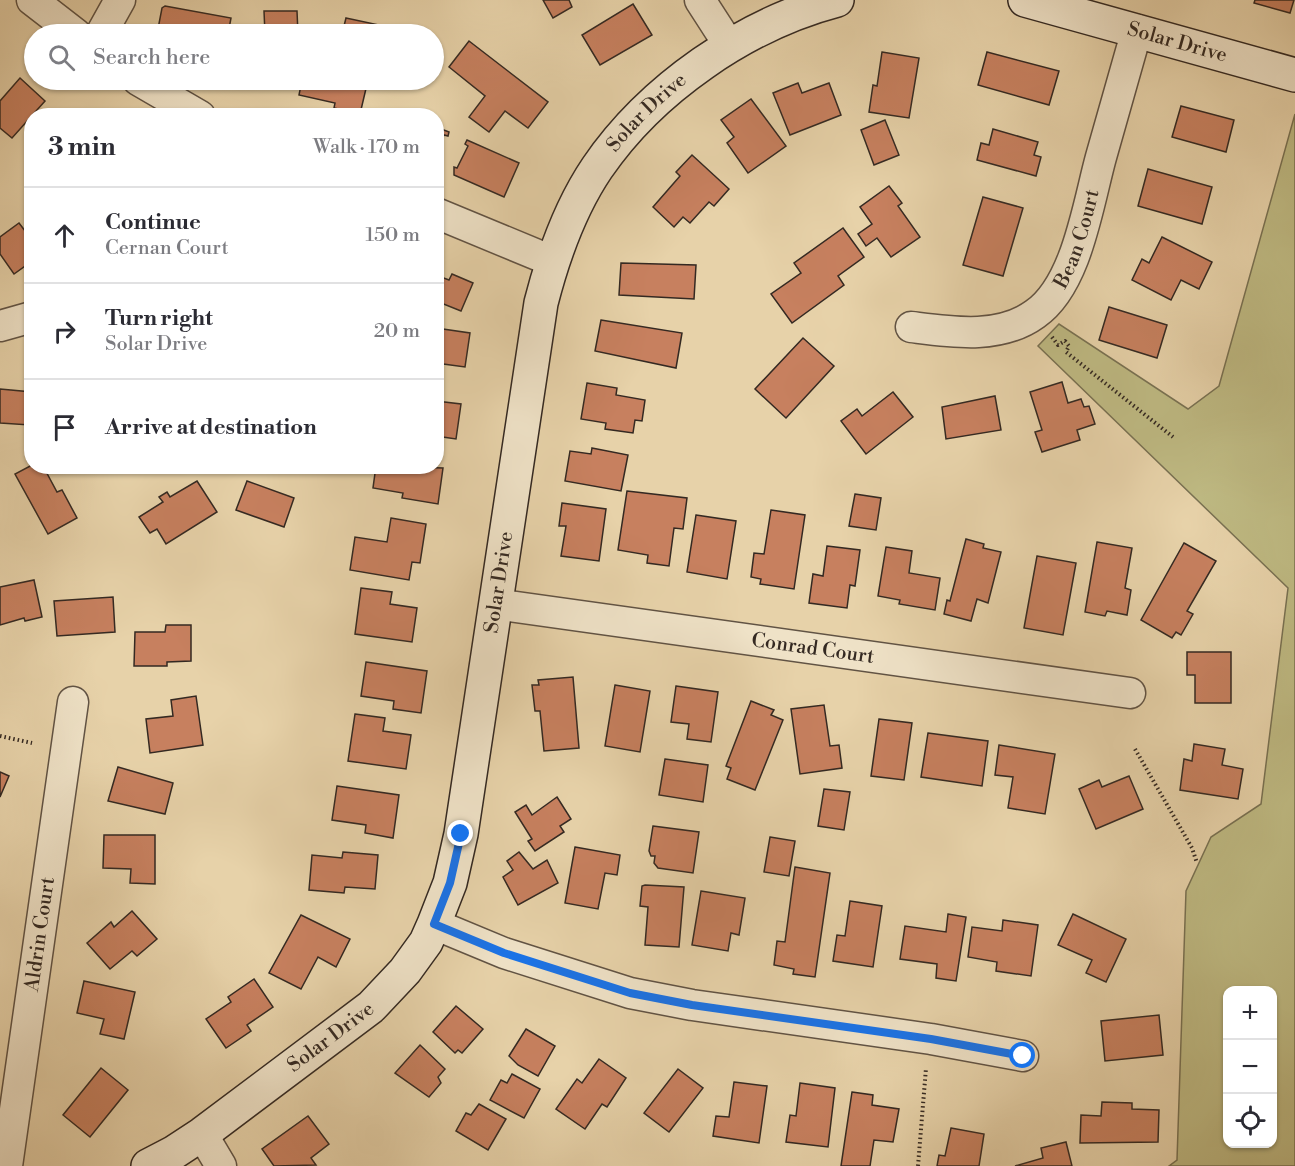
<!DOCTYPE html>
<html lang="en">
<head>
<meta charset="utf-8">
<style>
  body { margin:0; font-family:"Libre Bodoni",serif; background:#f7f7f7; color:#2b2b33 }
  .controls { position:absolute; right:18px; bottom:18px; display:grid; overflow:hidden; border-radius:12px; box-shadow:0 2px 4px #0004 }
  .controls button { width:54px; height:54px; display:grid; place-items:center; padding:0; border:0; border-bottom:2px solid #e1e1e2; background:#fff; color:#2b2b33; font:30px sans-serif }
  .stop { position:absolute; width:18px; height:18px; margin:-14px; border:4px solid #1a73e8; border-radius:50%; background:#fff }
  .stop.end { background:#1a73e8; border-color:#fff; box-shadow:0 2px 6px #0008 }
  .list { margin:0; padding:0; list-style:none }
  h2 { display:flex; justify-content:space-between; align-items:center; height:78px; margin:0; padding:0 24px; font-size:26px }
  h2 small { font-size:20px; font-weight:400; color:#7c7c81 }
  .list li { display:grid; grid-template-columns:39px 1fr auto; gap:18px; align-items:center; box-sizing:border-box; height:96px; padding:0 24px; border-top:2px solid #e1e1e2 }
  .list b { display:block; font-size:22px; white-space:nowrap }
  .list p { margin:0; font-size:20px; white-space:nowrap; color:#7c7c81 }
  .list em { font-size:20px; font-style:normal; color:#7c7c81 }
  .icon { flex:none; width:33px; height:33px; fill:none; stroke:currentColor; stroke-width:2; stroke-linecap:round; stroke-linejoin:round }
  .map { position:relative; flex:none; width:1295px; height:1166px; overflow:hidden }
  .search { position:absolute; background:#fff; box-shadow:0 2px 4px #0004; left:24px; top:24px; width:420px; height:66px; display:flex; align-items:center; gap:15px; box-sizing:border-box; padding:0 21px; border-radius:33px; color:#7c7c81; font-size:22px }
  .panel { position:absolute; background:#fff; box-shadow:0 2px 4px #0004; left:24px; top:108px; width:420px; height:366px; border-radius:24px }
  .map>svg:first-child { display:block }
  .green { fill:#beb982; stroke:#797152; stroke-width:1.5; fill-rule:evenodd }
  .building { fill:#c7805f; stroke:#342922; stroke-width:1.5 }
  .lines { fill:none; stroke-linecap:round; stroke-linejoin:round }
  .street-casing { stroke:#615344; stroke-width:33 }
  .secondary-casing { stroke:#342922; stroke-width:36 }
  .path { stroke:#342922; stroke-width:4; stroke-dasharray:1.5 3; stroke-linecap:butt }
  .street { stroke:#efe2c7; stroke-width:30 }
  .secondary { stroke:#efe2c7; stroke-width:33 }
  .route { stroke:#1a73e8; stroke-width:8 }
  .labels { text-anchor:middle; dominant-baseline:central; stroke-width:5; stroke-linejoin:round; paint-order:stroke }
  .street-label { font-size:20px; fill:#342922; stroke:#efe2c7 }
</style>
</head>
<body>
<div class="map">
<svg width="1295" height="1166" viewBox="0 0 1295 1166">
  <rect width="100%" height="100%" fill="#e7d2a9"/>
  <filter id="stains"><feTurbulence type="fractalNoise" baseFrequency=".00333" numOctaves="4"/><feColorMatrix values="0 0 0 0 .2 0 0 0 0 .09 0 0 0 0 .02 0 0 0 .5 -.17"/></filter>
  <radialGradient id="worn" r=".72"><stop offset=".6" stop-color="#630" stop-opacity="0"/><stop offset="1" stop-color="#630" stop-opacity=".3"/></radialGradient>
  <path class="green" d="M1295 114V1166H1169L1177 1160 1186 891 1211 837 1261 804 1288 588 1038 346 1059 324 1188 409 1219 386ZM1228 990H1272V1144H1228Z"/>
  <g class="building">
    <path d="M543 0H569L572 7 553 18Z"/>
    <path d="M1255 0H1294L1290 13 1254 3Z"/>
    <path d="M633 4 652 35 600 65 582 35Z"/>
    <path d="M165 6 231 18 228 34H157L162 8Z"/>
    <path d="M264 11H297L298 34H265Z"/>
    <path d="M346 18 379 25 377 34H342Z"/>
    <path d="M469 41 548 102 528 128 505 111 489 132 469 117 485 96 449 67Z"/>
    <path d="M882 52 919 58 909 118 869 112 873 85 877 86Z"/>
    <path d="M987 52 1059 71 1049 105 978 85Z"/>
    <path d="M20 78 45 101 12 138 0 128V101Z"/>
    <path d="M302 80H368L360 114 334 108 335 103 299 95Z"/>
    <path d="M798 83 802 93 829 83 841 115 790 135 773 93Z"/>
    <path d="M751 99 786 146 748 173 727 143 734 137 721 120Z"/>
    <path d="M1181 106 1234 120 1226 152 1172 137Z"/>
    <path d="M885 120 899 155 874 165 861 130Z"/>
    <path d="M436 127 449 132 448 136 444 135 436 153Z"/>
    <path d="M993 129 1038 142 1034 155 1041 157 1036 176 977 160 981 143 989 145Z"/>
    <path d="M467 140 519 163 504 197 454 175V167L457 168 468 146 465 144Z"/>
    <path d="M692 155 729 189 714 206 709 202 690 223 683 217 674 227 653 207 680 176 676 172Z"/>
    <path d="M1148 169 1212 187 1202 224 1138 206Z"/>
    <path d="M889 186 902 203 898 206 920 237 891 257 877 238 866 246 858 234 872 224 860 207Z"/>
    <path d="M983 197 1023 208 1003 276 963 265Z"/>
    <path d="M19 223 32 240V261L14 274 0 254V237Z"/>
    <path d="M843 228 864 257 838 276 844 285 792 323 771 294 801 273 794 263Z"/>
    <path d="M1162 237 1212 262 1199 289 1181 280 1171 300 1132 280 1142 259 1149 263Z"/>
    <path d="M621 263 696 265 694 299 619 295Z"/>
    <path d="M452 274 473 283 461 311 436 301V275L449 280Z"/>
    <path d="M1109 307 1167 325 1157 358 1099 340Z"/>
    <path d="M601 320 682 333 676 368 595 351Z"/>
    <path d="M436 328 470 333 465 367 436 363Z"/>
    <path d="M803 338 834 366 786 418 755 389Z"/>
    <path d="M1062 382 1068 403 1081 399 1084 407 1089 406 1095 424 1077 430 1080 440 1042 452 1035 432 1042 430 1030 392Z"/>
    <path d="M587 383 617 388 616 395 645 400 642 421 635 420 633 433 605 429 606 423 581 419Z"/>
    <path d="M0 389 32 392 30 425 0 423Z"/>
    <path d="M893 392 913 417 866 454 841 421 857 409 862 416Z"/>
    <path d="M995 396 1001 430 946 439 942 407Z"/>
    <path d="M436 401 461 404 456 439 436 436Z"/>
    <path d="M592 448 628 455 621 491 565 481 570 451 591 454Z"/>
    <path d="M32 465 43 466 57 492 62 490 77 518 48 534 15 474Z"/>
    <path d="M376 466 443 468 438 504 402 498 403 493 373 488Z"/>
    <path d="M197 481 217 512 166 544 157 529 150 533 139 517 163 502 159 497 167 492 170 497Z"/>
    <path d="M247 481 294 498 284 527 236 510Z"/>
    <path d="M627 491 687 498 683 529 674 528 669 566 647 563 648 555 618 550Z"/>
    <path d="M855 494 881 498 876 530 849 526Z"/>
    <path d="M562 503 606 509 599 561 561 556 566 526H559Z"/>
    <path d="M771 510 805 515 794 589 760 584 761 579 751 577 754 553 764 554Z"/>
    <path d="M696 515 736 521 727 579 687 572Z"/>
    <path d="M391 518 426 524 420 563 412 562 409 580 350 570 355 537 387 542Z"/>
    <path d="M966 539 984 544 983 548 1001 552 988 603 977 599 971 621 944 614 947 600 950 601Z"/>
    <path d="M1097 542 1132 548 1125 588 1131 590 1127 615 1107 611 1105 616 1085 612Z"/>
    <path d="M1184 543 1216 561 1187 611 1193 614 1181 635 1176 632 1172 638 1141 620Z"/>
    <path d="M827 546 860 550 855 586 850 585 847 608 809 603 813 574 823 576Z"/>
    <path d="M886 547 912 551 909 573 940 578 935 610 899 604 900 600 878 596Z"/>
    <path d="M1037 556 1076 563 1063 635 1024 628Z"/>
    <path d="M34 580 42 617 25 621 24 618 0 625V587Z"/>
    <path d="M361 588 392 592 390 604 417 608 412 642 355 634Z"/>
    <path d="M113 597 115 632 57 636 54 601Z"/>
    <path d="M166 625H191V661L167 662V666H134L135 632H165Z"/>
    <path d="M1187 652H1231V703H1195V675H1187Z"/>
    <path d="M366 662 427 671 421 713 393 709 394 701 361 696Z"/>
    <path d="M573 677 579 748 544 751 540 711H535L532 685H539L538 680Z"/>
    <path d="M615 685 650 691 640 752 605 746Z"/>
    <path d="M676 686 718 692 711 742 687 739 689 724 671 722Z"/>
    <path d="M196 696 203 745 150 753 146 719 173 716 171 700Z"/>
    <path d="M751 701 774 710 771 715 783 720 755 790 727 779 731 768 726 766Z"/>
    <path d="M824 705 830 746 839 745 842 768 800 774 791 709Z"/>
    <path d="M355 714 385 718 383 731 411 735 406 769 348 761Z"/>
    <path d="M879 719 912 723 904 780 871 776Z"/>
    <path d="M928 733 988 741 982 786 921 777Z"/>
    <path d="M1194 744 1225 749 1222 765 1243 769 1238 799 1180 790 1184 759 1192 761Z"/>
    <path d="M999 745 1055 754 1045 814 1008 808 1013 777 995 775Z"/>
    <path d="M665 759 708 765 703 802 659 795Z"/>
    <path d="M118 767 173 783 165 814 108 801Z"/>
    <path d="M0 772 9 776 0 797Z"/>
    <path d="M1129 776 1143 809 1096 829 1079 789 1099 780 1102 787Z"/>
    <path d="M337 786 399 795 393 838 365 833 366 825 332 820Z"/>
    <path d="M824 789 850 792 844 830 818 826Z"/>
    <path d="M557 797 571 819 560 826 564 832 535 851 528 841 532 839 515 812 526 805 532 815Z"/>
    <path d="M653 826 699 832 693 873 658 868 654 863 655 856H651L649 851Z"/>
    <path d="M104 835H155V884L130 883 131 869 103 868Z"/>
    <path d="M770 837 795 841 789 876 764 872Z"/>
    <path d="M575 847 620 855 617 875 605 873 598 909 565 903Z"/>
    <path d="M343 852 378 855 375 889 345 887 344 893 309 890 312 855 342 858Z"/>
    <path d="M519 852 533 869 547 860 558 883 518 905 503 877 513 870 507 861Z"/>
    <path d="M795 867 830 873 815 977 793 974 794 969 774 965 777 941 785 942Z"/>
    <path d="M645 885 684 887 679 947 645 945 648 907 640 906 642 886Z"/>
    <path d="M701 891 745 898 739 935 731 933 728 951 692 945Z"/>
    <path d="M850 901 882 906 873 967 833 961 837 935 845 936Z"/>
    <path d="M132 911 157 939 137 956 132 951 110 969 87 943 111 922 114 927Z"/>
    <path d="M948 914 966 917 956 981 936 978 937 964 900 959 905 926 946 932Z"/>
    <path d="M1073 914 1126 939 1106 982 1086 973 1092 960 1058 945Z"/>
    <path d="M301 915 350 939 336 967 318 957 301 989 269 973Z"/>
    <path d="M1003 920 1038 925 1031 976 996 971 997 962 968 957 972 927 1002 931Z"/>
    <path d="M254 979 273 1007 247 1025 251 1031 226 1048 206 1019 231 1002 228 997Z"/>
    <path d="M84 981 135 992 124 1039 100 1034 104 1019 77 1013Z"/>
    <path d="M456 1006 483 1029 462 1053 458 1050 455 1053 433 1032Z"/>
    <path d="M1159 1015 1163 1055 1105 1061 1101 1021Z"/>
    <path d="M526 1029 555 1046 538 1076 518 1065 509 1056Z"/>
    <path d="M420 1045 445 1069 438 1077 441 1083 429 1097 395 1073Z"/>
    <path d="M599 1059 626 1078 607 1107 602 1104 585 1129 556 1109 577 1079 582 1083Z"/>
    <path d="M101 1068 128 1090 90 1137 63 1115Z"/>
    <path d="M678 1069 703 1088 669 1132 644 1113Z"/>
    <path d="M512 1074 540 1089 524 1118 490 1100 501 1080 507 1083Z"/>
    <path d="M734 1082 767 1086 759 1143 713 1136 716 1116 729 1117Z"/>
    <path d="M800 1083 835 1088 828 1147 786 1142 790 1115 796 1116Z"/>
    <path d="M852 1092 873 1095 872 1105 899 1109 893 1142 874 1140 870 1166H841Z"/>
    <path d="M1102 1102 1132 1103V1109L1159 1110 1158 1142 1080 1143 1081 1115 1101 1116Z"/>
    <path d="M479 1104 506 1119 488 1150 456 1131 466 1113 471 1115Z"/>
    <path d="M308 1116 329 1144 311 1158 316 1165 274 1166 262 1149Z"/>
    <path d="M951 1128 984 1134 979 1166H937L939 1155 945 1156Z"/>
    <path d="M1066 1142 1072 1166H1015L1043 1158 1041 1148Z"/>
  </g>
  <g class="lines">
    <g class="street-casing">
      <g id="street">
        <path d="M32 0 76 34"/>
        <path d="M700 0 729 45"/>
        <path d="M101 34 120 0"/>
        <path d="M138 80 200 116"/>
        <path d="M436 213 552 261"/>
        <path d="M0 326 32 317"/>
        <path id="s1" d="M911 327C951 332 999 340 1035 314 1077 285 1088 204 1101 157 1113 115 1125 72 1137 30"/>
        <path id="s2" d="M495 604 1130 693"/>
        <path d="M434 924 504 953 630 993 692 1005 931 1039 1023 1056"/>
        <path d="M202 1134 221 1166"/>
        <path id="s3" d="M7 1166 73 702"/>
      </g>
    </g>
    <g class="secondary-casing">
      <g id="secondary">
        <path id="s4" d="M1025 0 1295 75"/>
        <path id="s5" d="M148 1166 173 1153 202 1134 371 1007 405 971 426 942 434 924 450 883 461 834 541 303C553 256 570 208 597 168 651 89 745 24 837 0"/>
      </g>
    </g>
    <g class="path">
      <path d="M1052 337 1058 345 1065 341 1069 346 1066 352 1173 437"/>
      <path d="M0 736 32 743"/>
      <path d="M1135 749 1192 848 1197 863"/>
      <path d="M918 1166 926 1068"/>
    </g>
    <use href="#street" class="street"/>
    <use href="#secondary" class="secondary"/>
  </g>
  <g class="lines">
    <path class="route" d="M461 834 450 883 434 924 504 953 630 993 692 1005 931 1039 1023 1056"/>
  </g>
  <g class="labels">
    <g class="street-label">
      <text stroke="none"><textPath href="#s4" startOffset="158">Solar Drive</textPath></text>
      <text stroke="none"><textPath href="#s5" startOffset="1232">Solar Drive</textPath></text>
      <text stroke="none"><textPath href="#s1" startOffset="216">Bean Court</textPath></text>
      <text stroke="none"><textPath href="#s5" startOffset="728">Solar Drive</textPath></text>
      <text stroke="none"><textPath href="#s2" startOffset="321">Conrad Court</textPath></text>
      <text stroke="none"><textPath href="#s3" startOffset="234">Aldrin Court</textPath></text>
      <text stroke="none"><textPath href="#s5" startOffset="224">Solar Drive</textPath></text>
    </g>
  </g>
  <rect width="100%" height="100%" filter="url(#stains)"/>
  <rect width="100%" height="100%" fill="url(#worn)"/>
</svg>
<div class="controls">
<button>+</button>
<button>−</button>
<button><svg class="icon" aria-label="locate" viewBox="0 0 24 24"><circle cx="12" cy="12" r="6"/><path d="M12 2v4M12 18v4M2 12h4M18 12h4"/></svg></button>
</div>
<div class="stop" style="left:1023px;top:1056px"></div>
<div class="stop end" style="left:461px;top:834px"></div>
<div class="search"><svg class="icon" aria-label="search" viewBox="0 0 24 24"><circle cx="10" cy="10" r="6"/><path d="M15 15l6 6"/></svg>Search here</div>
<section class="panel">
<h2>3 min<small>Walk · 170 m</small></h2>
<ul class="list">
<li><svg class="icon" aria-label="ahead" viewBox="0 0 24 24"><path d="M12 20V5M6 11l6-6 6 6"/></svg><div><b>Continue</b><p>Cernan Court</p></div><em>150 m</em></li>
<li><svg class="icon" aria-label="right" viewBox="0 0 24 24"><path d="M7 20v-9h11M14 6l5 5-5 5"/></svg><div><b>Turn right</b><p>Solar Drive</p></div><em>20 m</em></li>
<li><svg class="icon" aria-label="arrive" viewBox="0 0 24 24"><path d="M6 21V4h12l-3 4 3 4H6"/></svg><div><b>Arrive at destination</b></div></li>
</ul>
</section>
</div>
</body>
</html>
